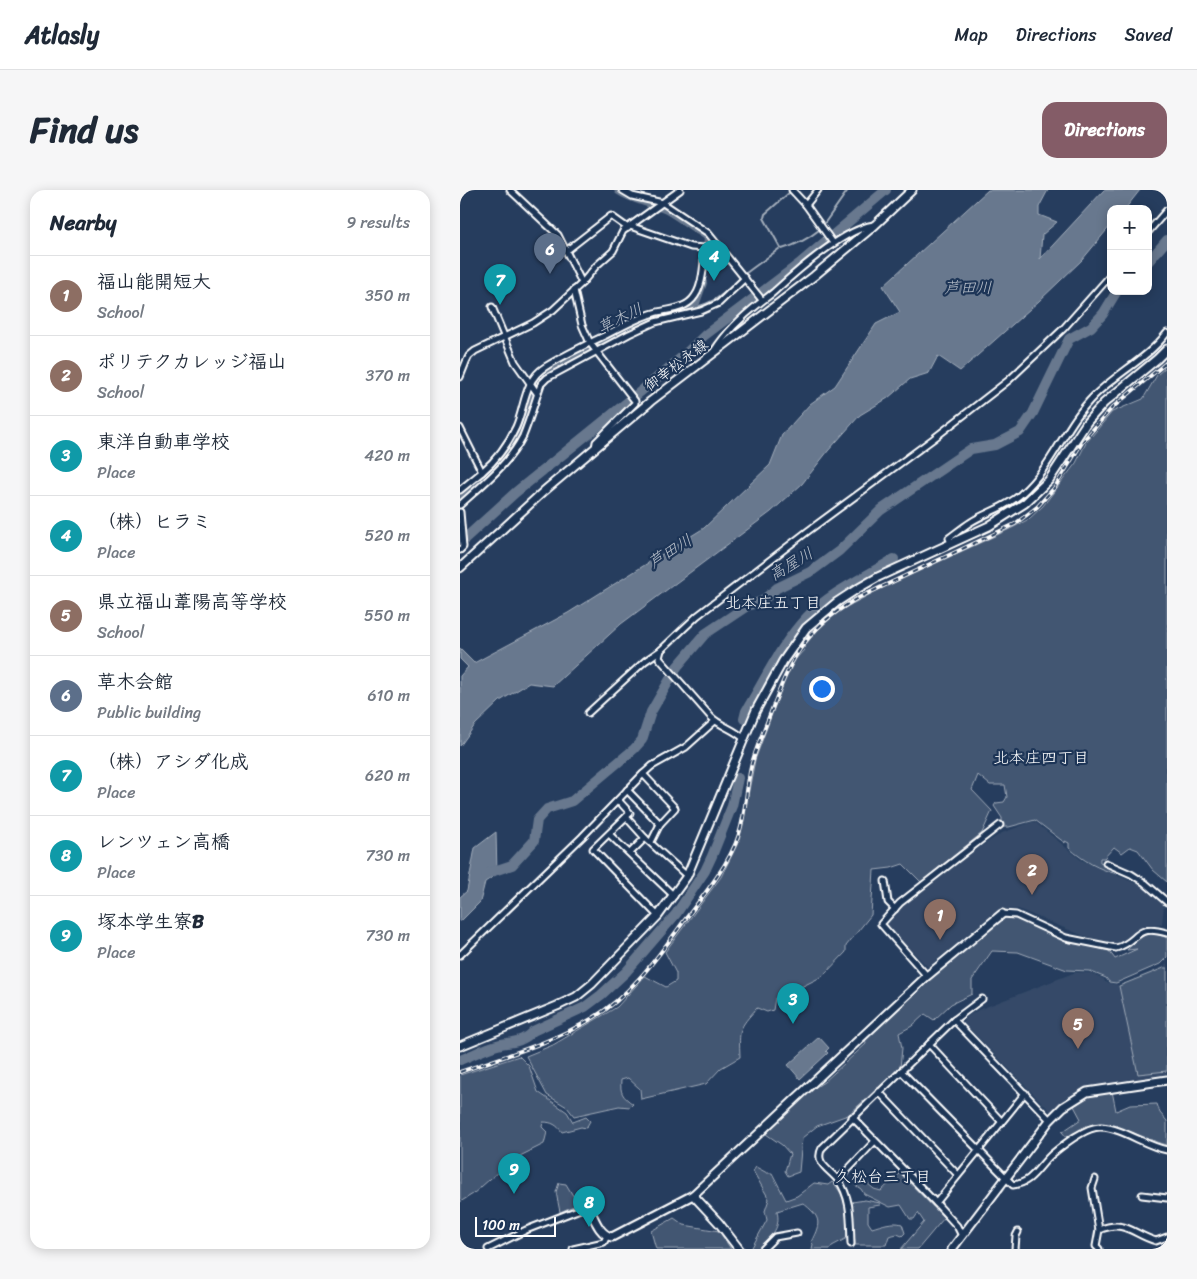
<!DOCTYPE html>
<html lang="en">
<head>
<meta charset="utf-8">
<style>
  body { margin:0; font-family:Sriracha,"Klee One",sans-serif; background:#f6f6f7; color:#1f2937 }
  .controls { position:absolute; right:15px; top:15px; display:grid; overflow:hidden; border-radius:10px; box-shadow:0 2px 12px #0003 }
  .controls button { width:45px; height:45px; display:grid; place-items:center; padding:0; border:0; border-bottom:1px solid #e0e1e3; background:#fff; color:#1f2937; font:25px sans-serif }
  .scale { position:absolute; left:15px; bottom:12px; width:81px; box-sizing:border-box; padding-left:5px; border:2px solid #fff; border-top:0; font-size:14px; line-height:18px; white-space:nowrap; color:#fff; -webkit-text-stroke:4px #1d3557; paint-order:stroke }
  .you { position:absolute; left:361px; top:498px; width:18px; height:18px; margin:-12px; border:4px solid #fff; border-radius:50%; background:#1a73e8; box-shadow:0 0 0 8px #1a73e833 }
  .badge { display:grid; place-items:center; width:32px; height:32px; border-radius:50%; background:#845c67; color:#fff; font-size:16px; font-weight:700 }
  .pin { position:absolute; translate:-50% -41px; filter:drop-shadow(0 1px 2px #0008) }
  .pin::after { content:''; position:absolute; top:26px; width:18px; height:15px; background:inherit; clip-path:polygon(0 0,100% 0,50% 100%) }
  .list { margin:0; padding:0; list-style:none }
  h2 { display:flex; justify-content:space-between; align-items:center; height:65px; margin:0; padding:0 20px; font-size:21px }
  h2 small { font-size:16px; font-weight:400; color:#747a83 }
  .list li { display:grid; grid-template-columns:32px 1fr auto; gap:15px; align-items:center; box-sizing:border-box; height:80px; padding:0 20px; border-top:1px solid #e0e1e3 }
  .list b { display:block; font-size:19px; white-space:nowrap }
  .list p { margin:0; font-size:16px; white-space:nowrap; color:#747a83 }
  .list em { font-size:16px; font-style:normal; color:#747a83 }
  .map { position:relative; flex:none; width:707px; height:1059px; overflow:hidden; border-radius:15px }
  header { display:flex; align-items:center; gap:30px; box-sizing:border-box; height:70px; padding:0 25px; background:#fff; border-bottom:1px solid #e0e1e3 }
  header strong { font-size:24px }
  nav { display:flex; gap:28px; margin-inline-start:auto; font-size:18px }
  .intro { display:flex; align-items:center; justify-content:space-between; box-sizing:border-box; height:120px; padding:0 30px }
  h1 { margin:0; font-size:35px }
  .button { padding:12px 22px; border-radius:15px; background:#845c67; color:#fff; font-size:18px; font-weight:700 }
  main { display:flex; gap:30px; padding:0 30px }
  aside { flex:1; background:#fff; border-radius:15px; box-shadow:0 2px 12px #0003 }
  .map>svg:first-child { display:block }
  .built { fill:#344a68 }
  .green { fill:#425672; stroke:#a0aab8 }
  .water { fill:#67788e; stroke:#a4aebb }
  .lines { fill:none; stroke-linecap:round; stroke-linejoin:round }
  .stream { stroke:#a4aebb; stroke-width:2 }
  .river { stroke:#67788e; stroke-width:10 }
  .street-casing { stroke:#fff; stroke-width:9 }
  .secondary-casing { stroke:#fff; stroke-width:11 }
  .street { stroke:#1d3557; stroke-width:5 }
  .secondary { stroke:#1d3557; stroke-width:7 }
  .rail-casing { stroke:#fff; stroke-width:4 }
  .rail { stroke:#1d3557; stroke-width:2; stroke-dasharray:5.5; stroke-linecap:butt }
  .labels { text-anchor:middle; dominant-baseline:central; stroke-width:4.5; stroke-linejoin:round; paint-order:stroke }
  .street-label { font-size:15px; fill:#fff; stroke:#1d3557 }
  .water-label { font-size:16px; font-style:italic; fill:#bbc2cc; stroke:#1d3557 }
  .neighbourhood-label { font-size:16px; fill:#fff; stroke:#1d3557 }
</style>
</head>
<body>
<header>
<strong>Atlasly</strong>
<nav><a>Map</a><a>Directions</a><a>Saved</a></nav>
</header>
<div class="intro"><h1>Find us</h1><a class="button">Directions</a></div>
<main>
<aside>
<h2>Nearby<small>9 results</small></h2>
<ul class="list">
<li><span class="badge" style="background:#8d6e63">1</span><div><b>福山能開短大</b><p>School</p></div><em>350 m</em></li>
<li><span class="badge" style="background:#8d6e63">2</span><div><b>ポリテクカレッジ福山</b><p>School</p></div><em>370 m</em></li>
<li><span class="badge" style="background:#0f9aa8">3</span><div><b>東洋自動車学校</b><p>Place</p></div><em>420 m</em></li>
<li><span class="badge" style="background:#0f9aa8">4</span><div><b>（株）ヒラミ</b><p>Place</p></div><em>520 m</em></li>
<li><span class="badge" style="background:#8d6e63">5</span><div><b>県立福山葦陽高等学校</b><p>School</p></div><em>550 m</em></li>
<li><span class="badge" style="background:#5c6f8a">6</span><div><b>草木会館</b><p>Public building</p></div><em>610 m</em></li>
<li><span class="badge" style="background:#0f9aa8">7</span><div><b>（株）アシダ化成</b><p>Place</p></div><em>620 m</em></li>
<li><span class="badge" style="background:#0f9aa8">8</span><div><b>レンツェン高橋</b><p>Place</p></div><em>730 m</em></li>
<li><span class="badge" style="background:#0f9aa8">9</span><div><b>塚本学生寮B</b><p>Place</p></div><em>730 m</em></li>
</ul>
</aside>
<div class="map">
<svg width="707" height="1059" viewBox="0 0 707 1059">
  <rect width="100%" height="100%" fill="#263d5e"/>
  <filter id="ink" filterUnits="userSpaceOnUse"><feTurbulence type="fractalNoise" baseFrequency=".02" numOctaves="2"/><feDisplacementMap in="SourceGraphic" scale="10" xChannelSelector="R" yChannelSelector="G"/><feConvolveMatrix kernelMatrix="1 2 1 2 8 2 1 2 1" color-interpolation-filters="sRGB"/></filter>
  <g filter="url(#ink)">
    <g class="built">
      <path d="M574 631 621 670 682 696 704 715 702 734 677 740 660 753 656 754 636 751 558 719 537 721 468 777 425 734 440 716 468 693 506 666 542 643Z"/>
      <path d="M707 773V884L629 896 607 907 592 921H590L504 833 505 828 518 820 616 782 631 783 644 789 645 792 659 795 705 776Z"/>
    </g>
    <g class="green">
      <path d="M707 176V692L693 680 678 660 670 657 662 663 654 657 644 668H640V672L657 682V684C638 679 624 671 609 658V653L605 651V653L575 630 549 637H542V628L534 616 536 613 544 612 547 607 545 595H530L518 585 512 600 532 621 522 643 461 692 443 674 431 678 414 680 411 725 386 756V762L363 786 341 797 326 807 315 808 313 820 307 822 297 818C278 839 279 839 280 867L261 878 246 894 181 909 180 899 168 888 161 890C160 903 162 906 173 914L170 917 159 916 114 926 107 917 87 905 66 866 93 855 157 817 185 786 206 797 216 791V783L205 762 261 687 279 651 295 570 323 494 333 472 344 460 345 455 362 435 379 421 418 400 552 338 569 329 583 316 616 273 626 253 652 222 683 209 697 185Z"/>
      <path d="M542 726 556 727 606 750 649 761 655 769 677 759 667 760C682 745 686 739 707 748V767L700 774 656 793 649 792 646 788 629 781 607 780 558 762 532 761 512 790V804L491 814 474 830 465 824 452 836 439 843 442 858 440 878 388 925 357 936 342 948 339 982 328 986 325 981 330 964 322 955 306 944 341 906 364 892 406 854 405 847 467 787Z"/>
      <path d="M704 778H707V881L678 884 659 796Z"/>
      <path d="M59 866 69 876 78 902 107 922 113 932 126 927 130 931 126 938 121 937 102 942C97 935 92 932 83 932L82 937 87 942 84 954 58 967 43 970 38 982 13 1004 0 1012V885Z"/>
      <path d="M652 901 656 921 670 915 697 914 700 923 707 931V955C688 950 653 932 635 934 624 935 616 943 608 949L602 942 621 929 614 916 628 907Z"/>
      <path d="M296 977 307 983H312L326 1010 337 1006 354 993 368 995 372 992C388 1007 387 1027 387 1048L372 1056 370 1059H352L353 1054 351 1052C362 1031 360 1027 343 1013L317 1021C321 1038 312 1045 301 1057L298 1059H291L307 1030 305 1021 309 1009 293 981Z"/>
      <path d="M440 983 484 1028 458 1059H441L464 1032 458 1023 454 1029H450L441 1015 430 1017 404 1004 401 999 395 995 407 993 414 999 421 1001Z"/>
      <path d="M99 993 106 994 118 1014 100 1022 96 1002Z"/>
      <path d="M405 1010 420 1013V1015L408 1017V1032L412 1038C422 1035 432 1031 442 1034L445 1043 442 1046 437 1044 429 1046 426 1055H395L392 1012Z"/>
      <path d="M214 1028 224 1035 259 1041 271 1059H196L191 1041Z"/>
    </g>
    <g class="water">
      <path d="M528 0H588L579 17V25L597 32 582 45 580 69 644 0H680L665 19H651V35L622 70 579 111 500 181 478 166 469 183 450 189 428 208 400 225 368 261 342 294 311 322 161 434 93 496 69 493 40 511 15 535 0 556V486L8 477 0 469V459L14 473 108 423 244 338 310 275 322 245 350 214 375 196 416 134 440 122 423 96Z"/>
      <path d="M36 642 37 684 25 692 20 712 0 732V707L7 701 15 658Z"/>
      <path d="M359 847 369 858 366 861 368 863 340 889 328 875Z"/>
    </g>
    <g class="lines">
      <g class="stream">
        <path d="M364 34 388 0"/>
        <path d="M320 57 304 28 305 24 330 2"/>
        <path d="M233 118C262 110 264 102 285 84 296 75 309 67 320 58L322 59C336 55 348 49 359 40"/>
      </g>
      <g class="river">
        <path d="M159 0C173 10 191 11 207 19 220 26 233 37 247 45L249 49 247 66"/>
        <path d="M688 72 707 50"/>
        <path d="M0 308C24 291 46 269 59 242 66 227 68 205 78 192 81 186 87 183 92 179L167 139 191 129 233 118 242 93"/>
        <path d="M0 353 56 302 180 202 223 166 245 145 339 74 426 0"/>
        <path d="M284 529 286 521C305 490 321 454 347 427 371 402 405 387 434 369"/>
        <path d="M26 685 28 683 52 675 74 651 77 630 87 619 112 611 174 559 182 550 191 522 217 477 245 444 287 416 302 411 317 398 352 381 379 361 421 320 511 259 535 255 560 242 573 223 609 149 631 137 643 124 657 101"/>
        <path d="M0 870C13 865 27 857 41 854 54 852 64 851 73 841L125 817 141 805 166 782 216 724 245 681 252 666 272 616 278 588"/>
      </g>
      <g class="street-casing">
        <g id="street">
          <path d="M50 0 98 45 122 93"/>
          <path d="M162 0 172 6 203 13 248 43 302 110"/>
          <path d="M332 0 346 15 373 53"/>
          <path d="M346 15 358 0"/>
          <path d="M170 36 231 57 245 58 258 55"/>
          <path d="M688 42 707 20"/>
          <path d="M106 61 151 26 168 38"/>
          <path d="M114 100 122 135 130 153 175 211V213L136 252 135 258"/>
          <path d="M32 117 55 172 77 203"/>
          <path d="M254 161C266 142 284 125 301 112 306 108 312 104 316 100 338 80 384 39 414 35"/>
          <path d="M0 187 6 172 9 166 15 161 73 133 93 120 122 93 136 76 153 61 163 41 220 0"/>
          <path d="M0 238 22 282 0 300"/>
          <path d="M22 282C36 270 48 254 56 237 65 217 64 190 85 177 104 165 125 155 146 145 161 137 177 128 194 123 208 119 226 120 235 106 243 95 244 72 245 58"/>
          <path d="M0 315C23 294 49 274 63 246 70 229 75 211 81 194L87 188 169 144 195 132 241 121 259 113 285 88"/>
          <path d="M0 322 3 357 0 360"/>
          <path d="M491 353 489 348C496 343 503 337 511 332 527 322 547 317 561 304 593 276 605 235 634 206 657 183 687 169 707 143"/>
          <path d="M201 460 199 468 251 527C260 536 274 539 283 548"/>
          <path d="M128 523 185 471 201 460 237 426 348 341 473 249 549 190 603 139 651 85"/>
          <path d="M183 584 215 618 200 634"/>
          <path d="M167 600 200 634 191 652"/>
          <path d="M158 610 170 623 133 659 198 726"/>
          <path d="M166 627 185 648 227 686"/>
          <path d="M149 644 214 706"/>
          <path d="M170 663 185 648"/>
          <path d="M646 673 671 684 685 693 707 712"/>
          <path d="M425 691 428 712 435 719"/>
          <path d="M542 724 556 725 606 748 656 758C680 752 673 733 707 743"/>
          <path d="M0 765 122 647 183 584 192 576 226 557 255 531"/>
          <path d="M467 786 421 734 440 713 540 635"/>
          <path d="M494 830 590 930"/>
          <path d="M469 854 541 931"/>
          <path d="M441 881 553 995C572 993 578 977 591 965 603 955 626 936 641 937 663 938 685 956 707 960"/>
          <path d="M419 902 498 985"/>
          <path d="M392 927 476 1013 497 1036 502 1046"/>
          <path d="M635 989 632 998 639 1040 636 1056 639 1059"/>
          <path d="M378 990 415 951"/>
          <path d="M682 1005 707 1008"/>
          <path d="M476 1013 565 903"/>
          <path d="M639 1040C666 1029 672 1044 696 1051L707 1047"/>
          <path d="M391 1054C390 1033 392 1008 378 990 369 979 354 973 362 958L494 830 522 809"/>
          <path d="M28 1059 66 1040 128 1016"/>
          <path d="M113 1059 144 1052 147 1046"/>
          <path d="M303 1059 315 1047 337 1043"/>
          <path d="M555 1059 556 1046 558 1042"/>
        </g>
      </g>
      <g class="secondary-casing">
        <g id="secondary">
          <path d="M0 378 84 301 191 211 354 86 415 35 452 0"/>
          <path d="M0 856 97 816 116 807 132 794 198 726 227 686 296 520 323 471 346 438 377 412 397 399 418 387 529 336 565 313 589 290 627 232 644 213 697 169 707 159"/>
          <path d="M233 1005 259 1033 279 1059"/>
          <path d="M128 1016C134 1027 139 1045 152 1047L233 1005 467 786 542 724"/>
          <path d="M492 1059 590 930 603 917 627 902 707 890"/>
        </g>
      </g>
      <use href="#street" class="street"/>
      <use href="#secondary" class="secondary"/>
      <g class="rail-casing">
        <path id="rail" d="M0 882C44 866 92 853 133 828 173 804 200 763 227 727 245 704 271 671 279 644 286 622 286 599 291 577 295 560 303 543 309 527 330 471 342 441 396 409L555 334 577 317 595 297 623 251 652 218 707 172"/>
      </g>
      <use href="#rail" class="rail"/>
    </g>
  </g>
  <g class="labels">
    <g class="street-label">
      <text transform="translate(216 175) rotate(-37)">御幸松永線</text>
    </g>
    <g class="water-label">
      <text x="508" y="97">芦田川</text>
      <text transform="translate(160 128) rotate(-26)">草木川</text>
      <text transform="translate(210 361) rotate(-32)">芦田川</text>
      <text transform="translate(331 374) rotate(-31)">高屋川</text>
    </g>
    <g class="neighbourhood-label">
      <text x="313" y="412">北本庄五丁目</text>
      <text x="581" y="567">北本庄四丁目</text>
      <text x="423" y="986">久松台三丁目</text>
    </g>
  </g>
</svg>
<div class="controls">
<button>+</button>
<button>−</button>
</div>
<div class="scale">100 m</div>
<div class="you"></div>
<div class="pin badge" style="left:480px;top:750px;background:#8d6e63">1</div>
<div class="pin badge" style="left:572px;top:705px;background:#8d6e63">2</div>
<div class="pin badge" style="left:333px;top:834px;background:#0f9aa8">3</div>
<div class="pin badge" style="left:254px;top:91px;background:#0f9aa8">4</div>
<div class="pin badge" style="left:618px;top:859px;background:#8d6e63">5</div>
<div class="pin badge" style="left:90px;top:84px;background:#5c6f8a">6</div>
<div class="pin badge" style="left:40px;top:115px;background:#0f9aa8">7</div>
<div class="pin badge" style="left:129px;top:1037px;background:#0f9aa8">8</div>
<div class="pin badge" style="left:54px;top:1004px;background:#0f9aa8">9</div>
</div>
</main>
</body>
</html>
